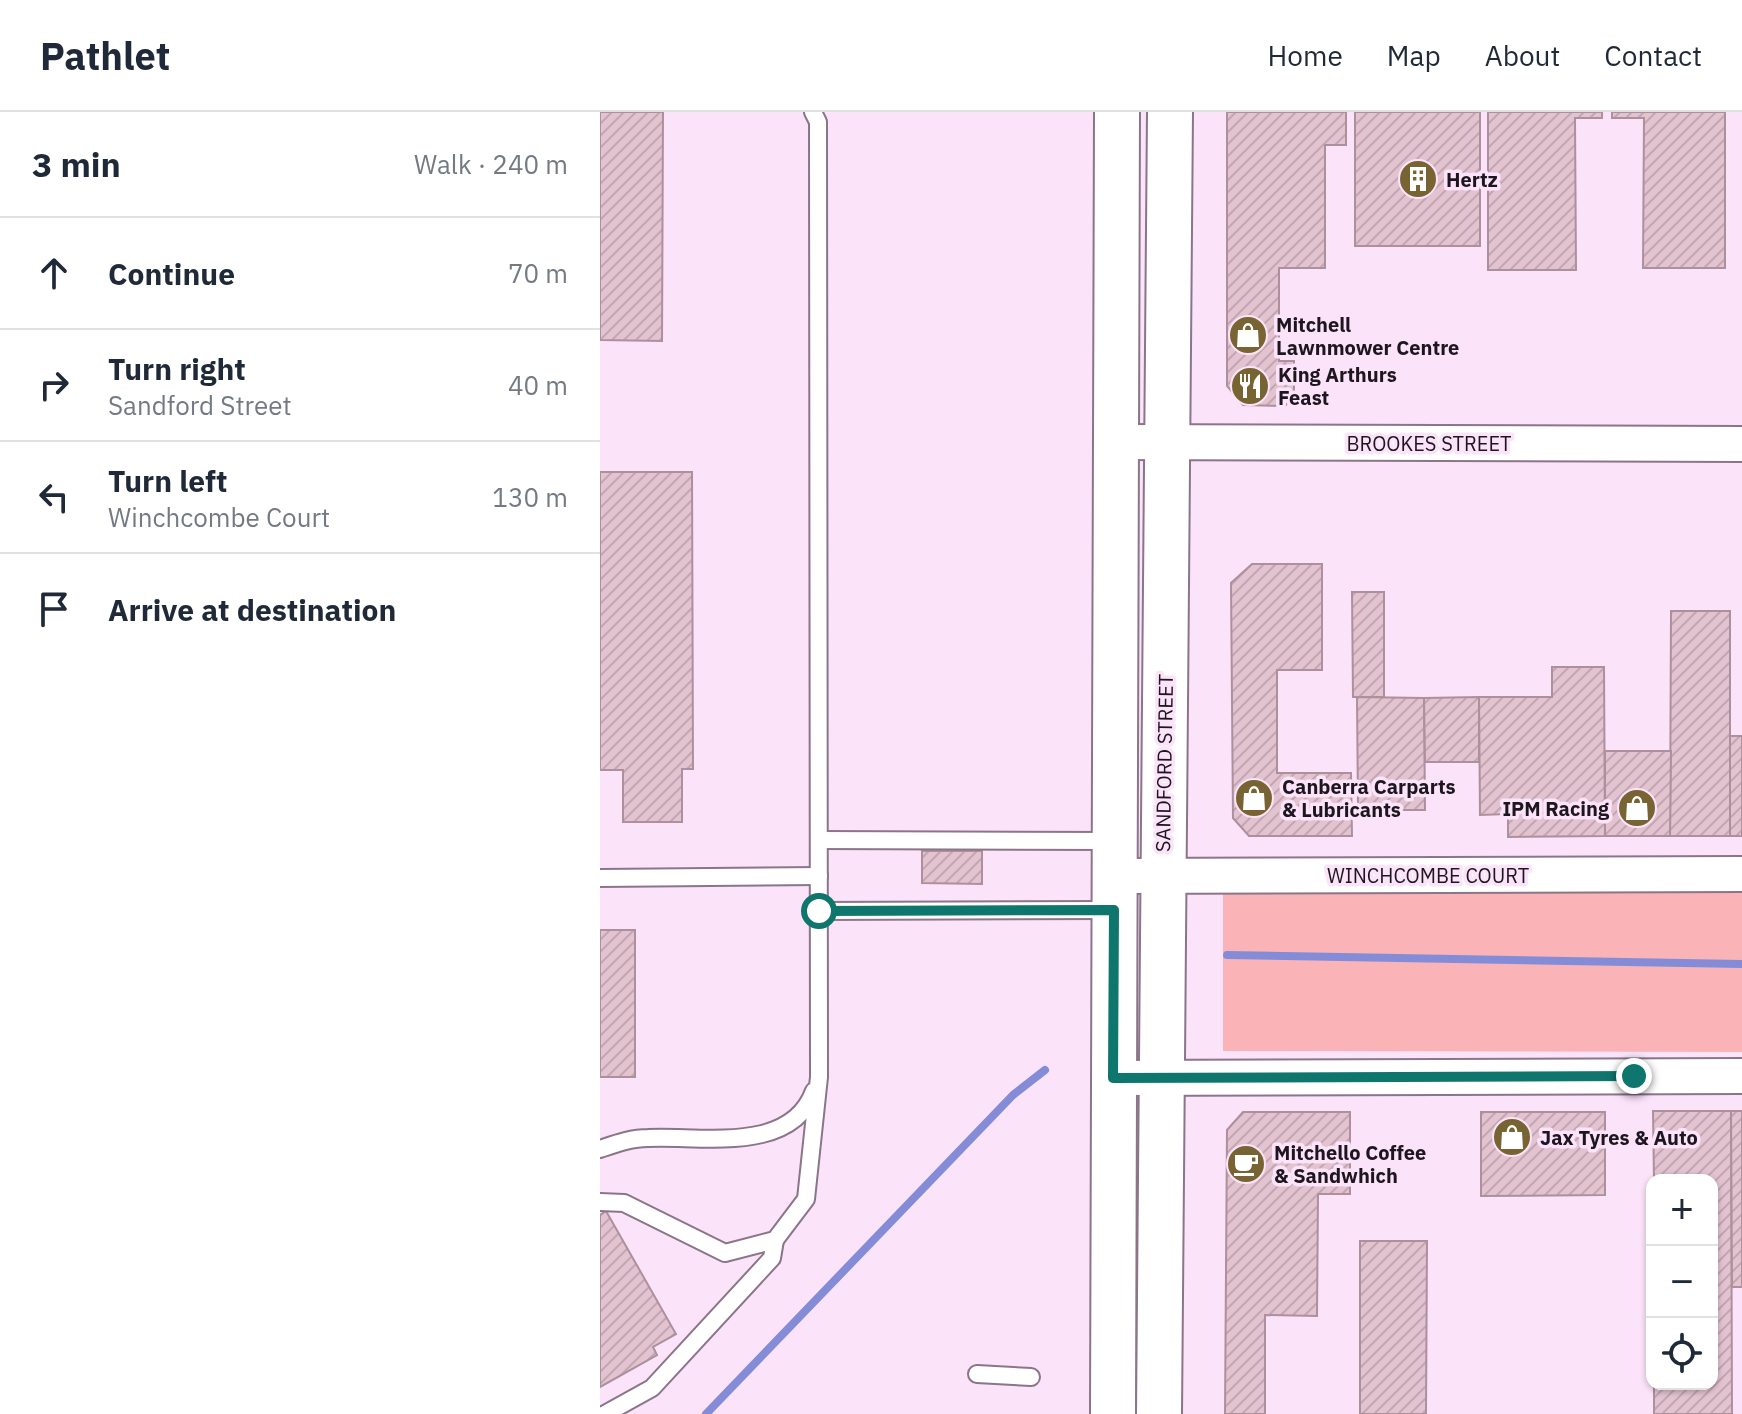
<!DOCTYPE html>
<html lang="en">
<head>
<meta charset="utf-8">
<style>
  body { margin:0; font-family:"IBM Plex Sans",sans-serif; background:#f6f6f7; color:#1f2937 }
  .controls { position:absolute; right:24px; bottom:24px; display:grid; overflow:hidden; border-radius:16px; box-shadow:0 2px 6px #0004 }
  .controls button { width:72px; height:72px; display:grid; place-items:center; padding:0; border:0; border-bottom:2px solid #e0e1e3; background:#fff; color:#1f2937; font:40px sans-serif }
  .stop { position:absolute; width:24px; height:24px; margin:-18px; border:6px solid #0f766e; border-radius:50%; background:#fff }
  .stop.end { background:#0f766e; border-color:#fff; box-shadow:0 2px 8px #0008 }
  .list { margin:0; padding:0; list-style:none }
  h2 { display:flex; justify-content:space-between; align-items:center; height:104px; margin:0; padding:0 32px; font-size:34px }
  h2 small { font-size:26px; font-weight:400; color:#747a83 }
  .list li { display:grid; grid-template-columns:52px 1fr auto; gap:24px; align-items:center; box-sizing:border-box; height:112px; padding:0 32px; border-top:2px solid #e0e1e3 }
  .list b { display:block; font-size:30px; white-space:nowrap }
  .list p { margin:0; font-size:26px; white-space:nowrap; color:#747a83 }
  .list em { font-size:26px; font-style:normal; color:#747a83 }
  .icon { flex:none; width:44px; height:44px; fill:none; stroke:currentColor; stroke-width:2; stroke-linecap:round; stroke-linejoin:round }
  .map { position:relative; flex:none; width:1142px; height:1302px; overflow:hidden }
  header { display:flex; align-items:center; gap:48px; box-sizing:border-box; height:112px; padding:0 40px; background:#fff; border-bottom:2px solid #e0e1e3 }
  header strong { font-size:38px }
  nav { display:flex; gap:44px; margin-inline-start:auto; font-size:28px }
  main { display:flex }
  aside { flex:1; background:#fff }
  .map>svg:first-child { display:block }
  .grass { fill:#fab4b8 }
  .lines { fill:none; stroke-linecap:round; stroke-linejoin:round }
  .stream { stroke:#848cd8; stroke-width:8 }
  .building { fill:url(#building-hatch); stroke:#ad909c; stroke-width:2 }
  .lane-casing { stroke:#8a7589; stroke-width:20 }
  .street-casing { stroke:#8a7589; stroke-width:38 }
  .secondary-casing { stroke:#8a7589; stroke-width:48 }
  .lane { stroke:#fff; stroke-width:16 }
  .street { stroke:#fff; stroke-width:34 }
  .secondary { stroke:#fff; stroke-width:44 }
  .route { stroke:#0f766e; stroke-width:10 }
  .labels { text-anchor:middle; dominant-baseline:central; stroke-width:7; stroke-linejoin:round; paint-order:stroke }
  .poi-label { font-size:20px; font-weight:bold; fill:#1e161e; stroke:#fbe3fa; text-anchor:start }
  .street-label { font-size:20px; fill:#1e161e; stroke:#fbe3fa }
</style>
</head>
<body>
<header>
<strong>Pathlet</strong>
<nav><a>Home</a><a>Map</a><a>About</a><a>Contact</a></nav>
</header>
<main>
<aside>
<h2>3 min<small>Walk · 240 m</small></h2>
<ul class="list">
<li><svg class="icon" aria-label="ahead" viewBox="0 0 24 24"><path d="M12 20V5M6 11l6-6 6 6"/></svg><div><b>Continue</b></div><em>70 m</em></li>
<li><svg class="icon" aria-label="right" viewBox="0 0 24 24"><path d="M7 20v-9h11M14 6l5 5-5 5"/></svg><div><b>Turn right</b><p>Sandford Street</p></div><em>40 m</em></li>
<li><svg class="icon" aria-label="left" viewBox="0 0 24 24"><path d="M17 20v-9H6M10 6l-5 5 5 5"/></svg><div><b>Turn left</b><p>Winchcombe Court</p></div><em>130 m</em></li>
<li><svg class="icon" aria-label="arrive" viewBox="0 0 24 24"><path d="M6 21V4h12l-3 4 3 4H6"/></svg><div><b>Arrive at destination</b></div></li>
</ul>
</aside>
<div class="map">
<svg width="1142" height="1302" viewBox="0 0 1142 1302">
  <defs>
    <pattern id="building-hatch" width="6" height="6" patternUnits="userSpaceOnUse" patternTransform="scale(2)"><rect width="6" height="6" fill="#e3c3d0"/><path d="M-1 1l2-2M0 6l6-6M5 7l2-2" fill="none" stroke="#c2a7b2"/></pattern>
  </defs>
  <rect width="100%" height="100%" fill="#fbe3fa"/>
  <path class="grass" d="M623 779 1142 781V940L623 939Z"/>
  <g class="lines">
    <g class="stream">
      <path d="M627 843 1142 852"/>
      <path d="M106 1302 413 983 445 958"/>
    </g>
  </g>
  <g class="building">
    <path d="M0 0H63L62 229 0 228Z"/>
    <path d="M627 0H746V33H725V156H679V249H694V284L685 294 643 293 627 274Z"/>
    <rect x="755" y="0" width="125" height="134"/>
    <path d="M888 0H1002V6H975L976 158H888Z"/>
    <path d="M1012 0H1125V156H1043L1044 6H1012Z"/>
    <path d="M0 360H92L93 657H82V710H23V658H0Z"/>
    <path d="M652 452H722V558H677V661H751L752 724H649L633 706 631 471Z"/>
    <path d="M752 480H784V585H753Z"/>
    <path d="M1071 499H1130V724H1070Z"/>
    <path d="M952 555H1004L1005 724 908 725V702L880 703 879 585H952Z"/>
    <path d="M757 585 824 586 825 698H758Z"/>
    <path d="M879 585V650H825L824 586Z"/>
    <rect x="1130" y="624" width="12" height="100"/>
    <path d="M1005 639H1071L1070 724H1005Z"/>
    <path d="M322 739H382V772L322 771Z"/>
    <rect x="0" y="818" width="35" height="147"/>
    <path d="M1053 999H1131L1132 1302H1054V1272H1112V1068H1054Z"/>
    <path d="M1131 999H1142V1175H1132Z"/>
    <path d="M643 1000H750V1082H718L717 1204 665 1203V1302H625L627 1018Z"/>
    <path d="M881 1000H1005V1083L881 1084Z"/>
    <path d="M6 1099 76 1222 53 1235 57 1243 0 1275V1103Z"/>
    <path d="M760 1129H827L826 1302H760Z"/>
  </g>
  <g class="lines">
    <g class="lane-casing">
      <g id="lane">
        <path d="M219 728 513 729"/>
        <path d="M0 766 219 764"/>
        <path d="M219 799 513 798"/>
        <path d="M0 1037C15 1032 31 1026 48 1026 100 1023 191 1043 214 979"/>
        <path d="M0 1090 24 1091 125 1141 175 1128 206 1087 219 965 218 10 213 0"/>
        <path d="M377 1262 431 1265"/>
        <path d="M5 1302 52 1276 172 1146 175 1128"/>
      </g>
    </g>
    <g class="street-casing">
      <g id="street">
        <path d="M516 330 1142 332"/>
        <path d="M515 764 1142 762"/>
        <path d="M513 966 1142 964"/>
      </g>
    </g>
    <g class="secondary-casing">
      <g id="secondary">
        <path d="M513 1302 517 0"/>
        <path d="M559 1302 570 0"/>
      </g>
    </g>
    <use href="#lane" class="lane"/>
    <use href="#street" class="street"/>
    <use href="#secondary" class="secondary"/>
  </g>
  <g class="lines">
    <path class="route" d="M219 799 514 798 513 966 1034 964"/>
  </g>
  <defs>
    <g id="building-disc" transform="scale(2)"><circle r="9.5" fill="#786433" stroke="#fbe3fa"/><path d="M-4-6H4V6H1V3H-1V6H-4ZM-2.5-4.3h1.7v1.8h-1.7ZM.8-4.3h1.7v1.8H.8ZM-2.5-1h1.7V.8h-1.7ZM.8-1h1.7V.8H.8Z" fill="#fff"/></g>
    <g id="shop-disc" transform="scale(2)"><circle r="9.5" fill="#786433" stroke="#fbe3fa"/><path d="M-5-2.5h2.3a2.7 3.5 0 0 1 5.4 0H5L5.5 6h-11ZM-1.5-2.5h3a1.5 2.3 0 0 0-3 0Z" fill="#fff"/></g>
    <g id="restaurant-disc" transform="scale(2)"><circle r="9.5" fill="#786433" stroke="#fbe3fa"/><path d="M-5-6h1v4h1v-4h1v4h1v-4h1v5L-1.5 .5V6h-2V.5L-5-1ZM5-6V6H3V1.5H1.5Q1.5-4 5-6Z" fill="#fff"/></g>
    <g id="cafe-disc" transform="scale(2)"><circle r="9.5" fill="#786433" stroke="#fbe3fa"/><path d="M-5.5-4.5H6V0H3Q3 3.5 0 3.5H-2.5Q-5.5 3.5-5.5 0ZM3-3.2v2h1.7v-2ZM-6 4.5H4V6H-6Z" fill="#fff"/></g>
  </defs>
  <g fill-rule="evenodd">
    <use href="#building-disc" x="818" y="67"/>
    <use href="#shop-disc" x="648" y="223"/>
    <use href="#restaurant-disc" x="650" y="274"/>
    <use href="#shop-disc" x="654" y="686"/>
    <use href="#shop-disc" x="1037" y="696"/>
    <use href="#shop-disc" x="912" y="1025"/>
    <use href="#cafe-disc" x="646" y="1052"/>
  </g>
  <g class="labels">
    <g class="poi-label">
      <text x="846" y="67">Hertz</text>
      <text x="676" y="212">Mitchell<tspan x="676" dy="23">Lawnmower Centre</tspan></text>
      <text x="678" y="262">King Arthurs<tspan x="678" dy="23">Feast</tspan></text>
      <text x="682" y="674">Canberra Carparts<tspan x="682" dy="23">&amp; Lubricants</tspan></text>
      <text x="1009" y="696" text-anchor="end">IPM Racing</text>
      <text x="940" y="1025">Jax Tyres &amp; Auto</text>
      <text x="674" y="1040">Mitchello Coffee<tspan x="674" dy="23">&amp; Sandwhich</tspan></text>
    </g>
    <g class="street-label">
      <text x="829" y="331">BROOKES STREET</text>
      <text transform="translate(564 651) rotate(-89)">SANDFORD STREET</text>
      <text x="828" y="763">WINCHCOMBE COURT</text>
    </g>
  </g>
</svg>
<div class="controls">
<button>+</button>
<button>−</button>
<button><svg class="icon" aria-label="locate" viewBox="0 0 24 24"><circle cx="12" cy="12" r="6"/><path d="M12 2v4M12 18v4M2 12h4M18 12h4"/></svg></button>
</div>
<div class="stop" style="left:219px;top:799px"></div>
<div class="stop end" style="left:1034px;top:964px"></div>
</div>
</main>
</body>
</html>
